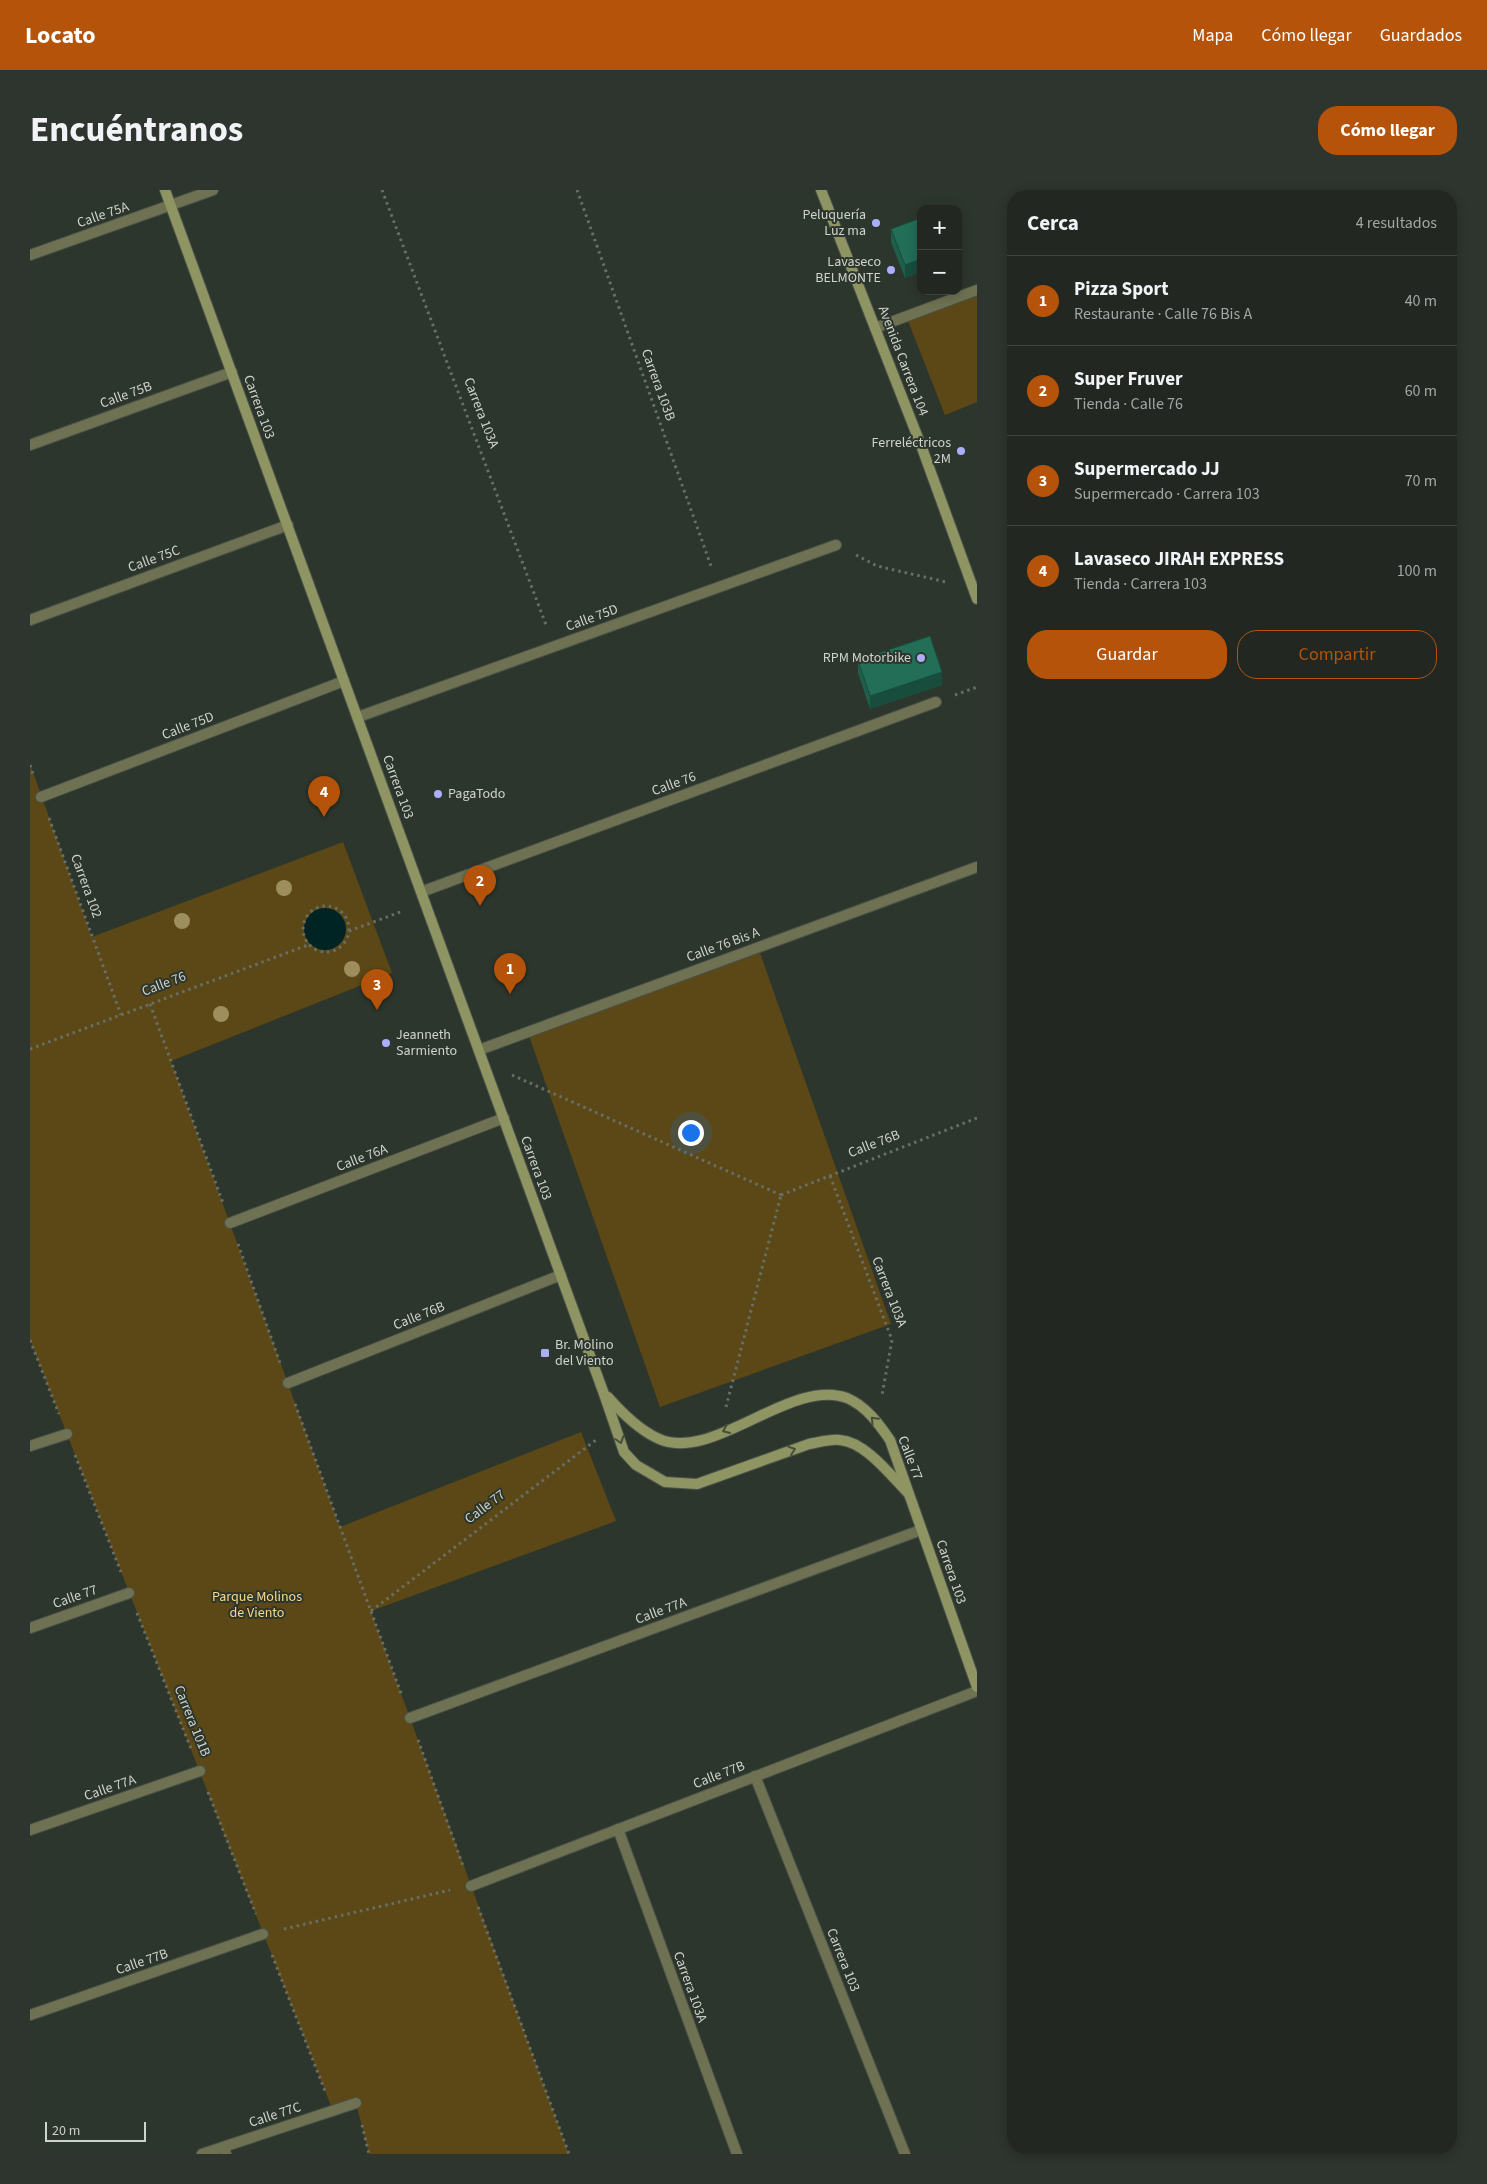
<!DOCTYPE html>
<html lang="es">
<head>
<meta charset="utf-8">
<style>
  body { margin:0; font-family:"Source Sans 3",sans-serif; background:#2e342e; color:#f1f3f6 }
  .controls { position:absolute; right:15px; top:15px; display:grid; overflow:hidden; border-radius:10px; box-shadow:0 2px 12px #0003 }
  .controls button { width:45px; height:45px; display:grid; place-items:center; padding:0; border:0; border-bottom:1px solid #3f443f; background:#222821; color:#f1f3f6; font:25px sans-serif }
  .scale { position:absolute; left:15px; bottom:12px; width:101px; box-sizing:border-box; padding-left:5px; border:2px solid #ced3cd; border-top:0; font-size:14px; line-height:18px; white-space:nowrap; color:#ced3cd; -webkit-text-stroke:4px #2d362c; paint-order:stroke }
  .you { position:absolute; left:660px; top:942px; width:18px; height:18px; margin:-12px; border:4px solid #fff; border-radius:50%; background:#1a73e8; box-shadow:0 0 0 8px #1a73e833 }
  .badge { display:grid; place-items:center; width:32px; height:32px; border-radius:50%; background:#b45309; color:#fff; font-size:16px; font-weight:700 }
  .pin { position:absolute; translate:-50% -41px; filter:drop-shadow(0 1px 2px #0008) }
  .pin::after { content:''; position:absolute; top:26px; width:18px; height:15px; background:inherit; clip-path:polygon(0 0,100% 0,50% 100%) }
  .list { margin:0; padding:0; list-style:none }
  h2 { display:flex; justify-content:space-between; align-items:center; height:65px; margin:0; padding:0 20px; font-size:21px }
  h2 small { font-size:16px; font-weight:400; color:#a2a6a5 }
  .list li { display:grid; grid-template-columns:32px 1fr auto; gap:15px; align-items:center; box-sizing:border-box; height:90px; padding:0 20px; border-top:1px solid #3f443f }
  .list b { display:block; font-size:19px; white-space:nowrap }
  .list p { margin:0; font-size:16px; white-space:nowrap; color:#a2a6a5 }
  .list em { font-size:16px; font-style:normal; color:#a2a6a5 }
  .actions { display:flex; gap:10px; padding:15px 20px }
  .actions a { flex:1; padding:11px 0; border:1px solid #b45309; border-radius:20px; text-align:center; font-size:18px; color:#b45309 }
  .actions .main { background:#b45309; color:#fff }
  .map { position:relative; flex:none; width:947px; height:1964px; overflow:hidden; border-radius:20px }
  header { display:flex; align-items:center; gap:30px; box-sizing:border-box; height:70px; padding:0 25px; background:#b45309; color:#fff }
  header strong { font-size:24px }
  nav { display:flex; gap:28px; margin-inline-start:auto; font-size:18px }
  .intro { display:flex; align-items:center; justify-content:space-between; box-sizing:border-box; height:120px; padding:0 30px }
  h1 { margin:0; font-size:35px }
  .button { padding:12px 22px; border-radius:20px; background:#b45309; color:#fff; font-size:18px; font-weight:700 }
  main { display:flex; gap:30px; padding:0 30px }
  aside { flex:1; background:#222821; border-radius:20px; box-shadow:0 2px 12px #0003 }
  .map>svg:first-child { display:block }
  .green { fill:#5c4816 }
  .water { fill:#002324 }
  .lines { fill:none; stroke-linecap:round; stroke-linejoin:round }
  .lane-casing { stroke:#4a5249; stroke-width:12 }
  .street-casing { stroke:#4a5249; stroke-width:12 }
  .secondary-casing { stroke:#4a5249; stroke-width:12 }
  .path { stroke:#676f66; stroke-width:3; stroke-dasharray:2.5 4; stroke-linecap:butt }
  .lane { stroke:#6e7252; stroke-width:10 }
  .street { stroke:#6e7252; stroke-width:10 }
  .secondary { stroke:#8e9462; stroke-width:10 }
  .tree { fill:#9e8e5e }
  .wall { fill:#1d5f4b }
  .shaded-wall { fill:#184d3d }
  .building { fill:#226e57; stroke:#184d3d }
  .oneway { stroke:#454e3a }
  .poi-dot { fill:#abaffb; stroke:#2d362c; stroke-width:2 }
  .labels { text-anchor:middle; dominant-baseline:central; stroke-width:4; stroke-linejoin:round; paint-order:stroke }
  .street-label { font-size:14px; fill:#ced3cd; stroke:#2d362c }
  .poi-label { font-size:14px; fill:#ced3cd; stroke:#2d362c; text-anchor:end }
  .park-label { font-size:14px; fill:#fad687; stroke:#2d362c }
</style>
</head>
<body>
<header>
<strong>Locato</strong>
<nav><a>Mapa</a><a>Cómo llegar</a><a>Guardados</a></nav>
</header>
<div class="intro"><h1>Encuéntranos</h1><a class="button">Cómo llegar</a></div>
<main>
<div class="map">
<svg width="947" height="1964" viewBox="0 0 947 1964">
  <rect width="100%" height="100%" fill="#2d362c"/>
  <g class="green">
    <path d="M947 100V212L915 225 876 126Z"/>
    <path d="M0 574 62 747 313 652 362 783 141 871 310 1337 551 1242 586 1331 341 1421 539 1964H339L326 1913 303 1921 0 1150Z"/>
    <path d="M730 763 861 1134 630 1217 499 846Z"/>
  </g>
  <circle class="water" cx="295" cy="739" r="21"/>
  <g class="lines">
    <g class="lane-casing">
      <g id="lane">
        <path d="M0 65 141 15"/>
        <path d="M0 255 202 182"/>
        <path d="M0 430 258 335"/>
        <path d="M11 607 314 491"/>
        <path d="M0 1256 37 1244"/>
        <path d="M0 1438 99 1403"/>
        <path d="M0 1640 170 1581"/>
        <path d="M0 1825 233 1744"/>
        <path d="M172 1964 326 1913"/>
      </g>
    </g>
    <g class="street-casing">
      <g id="street">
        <path d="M141 15 183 0"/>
        <path d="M845 138 947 100"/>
        <path d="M328 527 806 355"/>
        <path d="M391 702 906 512"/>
        <path d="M449 860 947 677"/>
        <path d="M200 1033 474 928"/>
        <path d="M258 1193 531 1085"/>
        <path d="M380 1528 891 1340"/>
        <path d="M725 1586 875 1964"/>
        <path d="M588 1639 707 1964"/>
        <path d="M441 1696 947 1501"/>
        <path d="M193 1957 196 1964"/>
      </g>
    </g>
    <g class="secondary-casing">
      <g id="secondary">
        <path d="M135 0 574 1204 594 1262 606 1275 635 1292 667 1294 779 1254C790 1252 800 1249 810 1250 836 1252 862 1287 879 1304"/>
        <path d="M791 0 892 258 947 409"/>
        <path d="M578 1207C592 1223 608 1239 627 1248 681 1275 760 1187 817 1208 836 1216 849 1234 860 1250L947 1497"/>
      </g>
    </g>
    <g class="path">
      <path d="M352 0 516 435"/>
      <path d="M547 0 681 376"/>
      <path d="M826 365 847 376 916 392"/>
      <path d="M925 505 947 497"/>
      <path d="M0 575 4 587"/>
      <path d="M19 628 91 825"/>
      <circle cx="296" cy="739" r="23"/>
      <path d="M319 741 373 721"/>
      <path d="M120 814 193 1013"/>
      <path d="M0 859 278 755"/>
      <path d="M482 885 751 1005"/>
      <path d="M800 986 862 1150 852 1205"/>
      <path d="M751 1005 947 928"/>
      <path d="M208 1054 250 1173"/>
      <path d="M0 1150 29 1224"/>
      <path d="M265 1214 372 1506"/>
      <path d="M696 1217 751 1005"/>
      <path d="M45 1265 91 1382"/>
      <path d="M341 1421 566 1250"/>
      <path d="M107 1423 162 1561"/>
      <path d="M388 1550 433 1676"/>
      <path d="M178 1602 226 1724"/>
      <path d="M448 1717 539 1964"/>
      <path d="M254 1739 420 1700"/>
      <path d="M242 1765 295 1901"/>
      <path d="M332 1935 339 1964"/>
    </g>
    <use href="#lane" class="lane"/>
    <use href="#street" class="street"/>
    <use href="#secondary" class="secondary"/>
  </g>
  <g class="tree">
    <circle cx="254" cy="698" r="8"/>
    <circle cx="152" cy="731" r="8"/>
    <circle cx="322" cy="779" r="8"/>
    <circle cx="191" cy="824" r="8"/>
  </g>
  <g class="wall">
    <path d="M891 28V82L875 88 861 52V39Z"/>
    <path d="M828 470 912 495 840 519 828 483Z"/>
  </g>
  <g class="shaded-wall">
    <path d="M932 52V65L928 67V54Z"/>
    <path d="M891 69V82L875 88V75Z"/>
    <path d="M912 482V495L840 519V506Z"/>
  </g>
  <g class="building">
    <path d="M891 28V69L875 75 861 39Z"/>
    <path d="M928 42 932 52 928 54Z"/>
    <path d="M900 446 912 482 840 506 828 470Z"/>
  </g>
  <defs><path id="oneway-chevron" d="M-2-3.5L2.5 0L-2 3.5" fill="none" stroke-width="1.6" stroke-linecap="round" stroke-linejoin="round" transform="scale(1.25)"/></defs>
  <g class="oneway">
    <use href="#oneway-chevron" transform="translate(844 1230) rotate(-133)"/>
    <use href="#oneway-chevron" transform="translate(696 1240) rotate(157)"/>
    <use href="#oneway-chevron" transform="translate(590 1250) rotate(72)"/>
    <use href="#oneway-chevron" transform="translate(762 1260) rotate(-19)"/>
  </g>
  <g class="poi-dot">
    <circle cx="846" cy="33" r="5"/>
    <circle cx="861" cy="80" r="5"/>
    <circle cx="931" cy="261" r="5"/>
    <circle cx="891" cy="468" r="5"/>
    <circle cx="408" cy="604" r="5"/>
    <circle cx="356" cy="853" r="5"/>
    <rect x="510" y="1158" width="10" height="10" rx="2.5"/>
  </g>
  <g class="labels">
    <g class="street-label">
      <text transform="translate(73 25) rotate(-19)">Calle 75A</text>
      <text transform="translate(873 171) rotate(69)">Avenida Carrera 104</text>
      <text transform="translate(628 195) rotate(70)">Carrera 103B</text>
      <text transform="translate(96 205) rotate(-20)">Calle 75B</text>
      <text transform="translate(229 217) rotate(70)">Carrera 103</text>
      <text transform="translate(451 223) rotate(69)">Carrera 103A</text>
      <text transform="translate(124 369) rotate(-20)">Calle 75C</text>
      <text transform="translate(562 428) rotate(-20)">Calle 75D</text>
      <text transform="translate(158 536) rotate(-21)">Calle 75D</text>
      <text transform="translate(644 594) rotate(-20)">Calle 76</text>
      <text transform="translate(368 597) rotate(70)">Carrera 103</text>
      <text transform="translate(56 696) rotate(70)">Carrera 102</text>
      <text transform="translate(693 755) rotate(-20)">Calle 76 Bis A</text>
      <text transform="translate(134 794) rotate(-21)">Calle 76</text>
      <text transform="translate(844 954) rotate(-21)">Calle 76B</text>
      <text transform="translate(332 968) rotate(-21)">Calle 76A</text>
      <text transform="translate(506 978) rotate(70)">Carrera 103</text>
      <text transform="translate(859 1102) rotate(69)">Carrera 103A</text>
      <text transform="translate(389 1126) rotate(-22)">Calle 76B</text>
      <text transform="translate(880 1268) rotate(69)">Calle 77</text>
      <text transform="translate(455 1317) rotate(-37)">Calle 77</text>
      <text transform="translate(921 1382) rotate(71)">Carrera 103</text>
      <text transform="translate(45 1407) rotate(-19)">Calle 77</text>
      <text transform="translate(631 1421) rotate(-20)">Calle 77A</text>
      <text transform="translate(162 1531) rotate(68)">Carrera 101B</text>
      <text transform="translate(689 1585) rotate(-21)">Calle 77B</text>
      <text transform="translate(80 1598) rotate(-19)">Calle 77A</text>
      <text transform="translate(813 1770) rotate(68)">Carrera 103</text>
      <text transform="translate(112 1772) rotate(-19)">Calle 77B</text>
      <text transform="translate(660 1797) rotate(70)">Carrera 103A</text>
      <text transform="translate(245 1925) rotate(-18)">Calle 77C</text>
    </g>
    <g class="poi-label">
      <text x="836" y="25">Peluquería<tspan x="836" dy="16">Luz ma</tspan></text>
      <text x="851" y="72">Lavaseco<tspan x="851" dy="16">BELMONTE</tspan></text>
      <text x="921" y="253">Ferreléctricos<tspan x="921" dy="16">2M</tspan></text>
      <text x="881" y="468">RPM Motorbike</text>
      <text x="418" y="604" text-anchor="start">PagaTodo</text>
      <text x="366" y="845" text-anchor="start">Jeanneth<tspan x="366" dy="16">Sarmiento</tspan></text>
      <text x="525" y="1155" text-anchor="start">Br. Molino<tspan x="525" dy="16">del Viento</tspan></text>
    </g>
    <g class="park-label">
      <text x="227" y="1407">Parque Molinos<tspan x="227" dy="16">de Viento</tspan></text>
    </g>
  </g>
</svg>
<div class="controls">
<button>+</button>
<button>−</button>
</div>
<div class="scale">20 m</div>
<div class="you"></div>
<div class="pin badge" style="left:480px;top:804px">1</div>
<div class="pin badge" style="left:450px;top:716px">2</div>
<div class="pin badge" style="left:347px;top:820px">3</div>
<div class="pin badge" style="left:294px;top:627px">4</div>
</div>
<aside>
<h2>Cerca<small>4 resultados</small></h2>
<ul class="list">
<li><span class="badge">1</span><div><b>Pizza Sport</b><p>Restaurante · Calle 76 Bis A</p></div><em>40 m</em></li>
<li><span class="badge">2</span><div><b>Super Fruver</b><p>Tienda · Calle 76</p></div><em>60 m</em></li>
<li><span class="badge">3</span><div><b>Supermercado JJ</b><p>Supermercado · Carrera 103</p></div><em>70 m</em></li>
<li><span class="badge">4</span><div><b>Lavaseco JIRAH EXPRESS</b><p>Tienda · Carrera 103</p></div><em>100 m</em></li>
</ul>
<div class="actions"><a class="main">Guardar</a><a>Compartir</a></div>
</aside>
</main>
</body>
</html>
